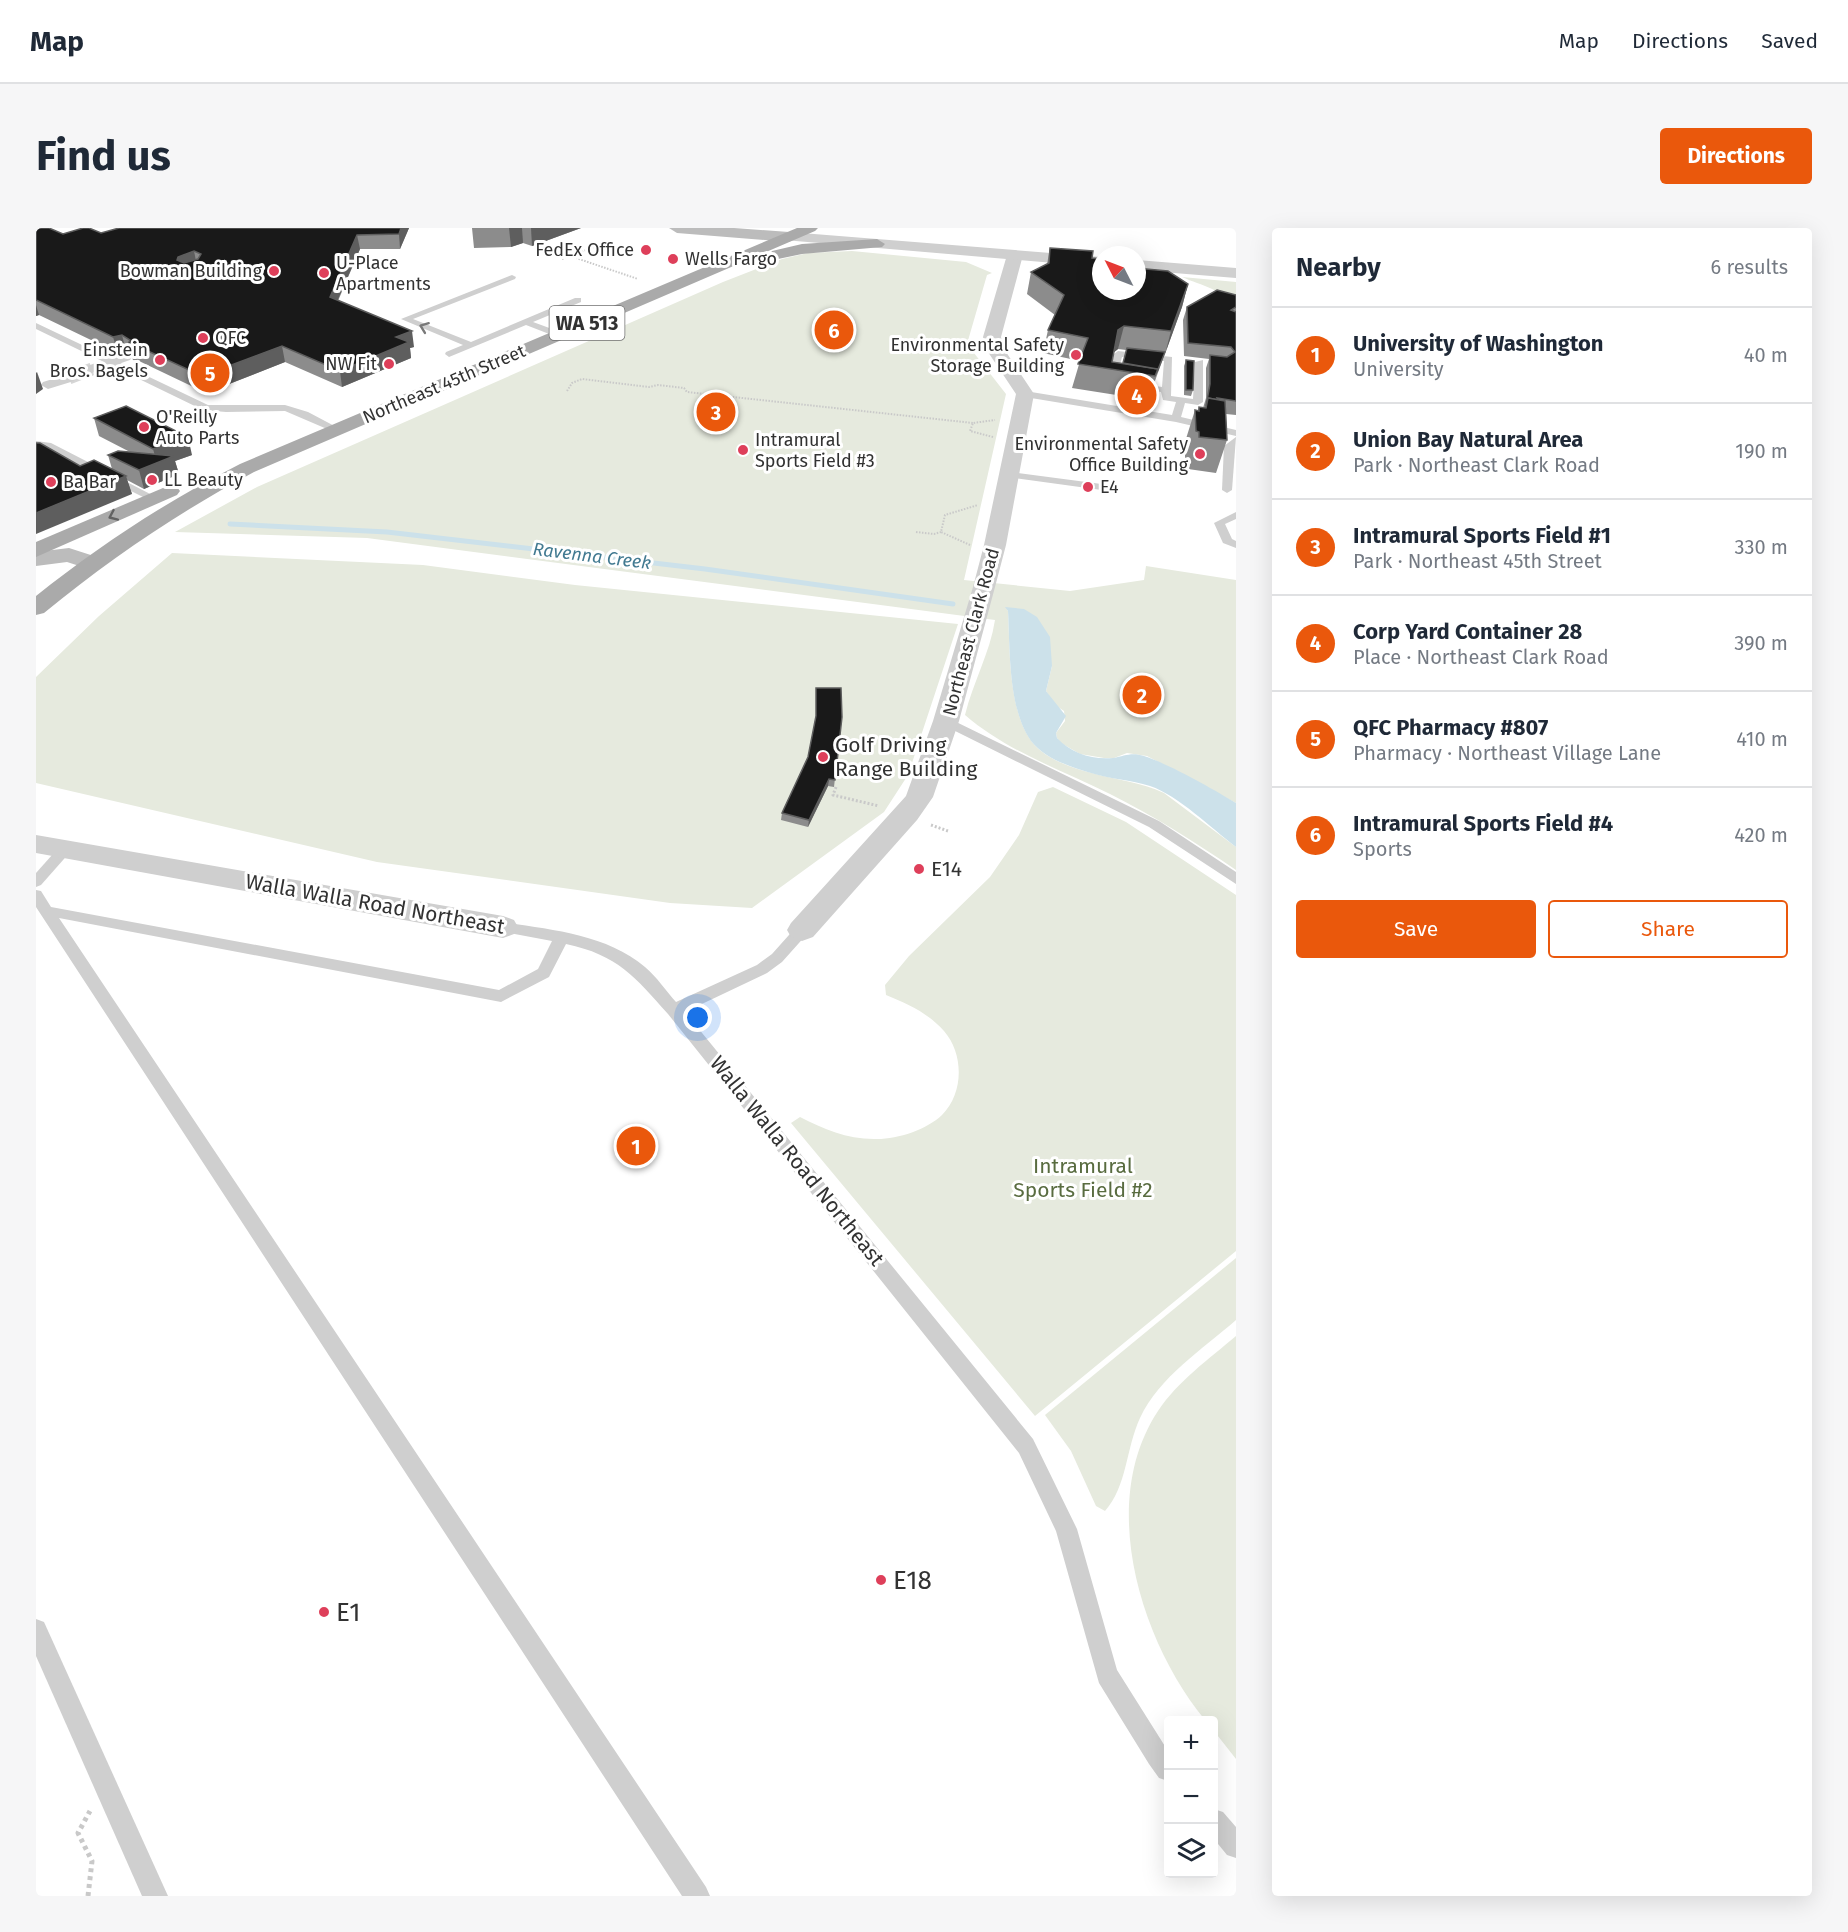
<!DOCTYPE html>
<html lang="en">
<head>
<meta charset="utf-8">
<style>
  body { margin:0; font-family:"Fira Sans",sans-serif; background:#f6f6f7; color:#1f2937 }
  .controls { position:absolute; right:18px; bottom:18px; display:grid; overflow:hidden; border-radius:6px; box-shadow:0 6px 24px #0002 }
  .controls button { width:54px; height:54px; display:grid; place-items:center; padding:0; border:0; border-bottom:2px solid #e0e1e3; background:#fff; color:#1f2937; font:30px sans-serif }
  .compass { position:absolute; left:1056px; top:18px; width:54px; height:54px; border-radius:50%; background:#fff; box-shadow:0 6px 24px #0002; rotate:312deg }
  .you { position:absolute; left:662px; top:790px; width:21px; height:21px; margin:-15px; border:4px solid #fff; border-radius:50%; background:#1a73e8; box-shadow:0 0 0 9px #1a73e833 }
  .badge { display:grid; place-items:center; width:39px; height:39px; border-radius:50%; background:#ea580c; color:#fff; font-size:20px; font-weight:700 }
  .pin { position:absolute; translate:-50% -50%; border:3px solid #fff; box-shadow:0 2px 6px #0006 }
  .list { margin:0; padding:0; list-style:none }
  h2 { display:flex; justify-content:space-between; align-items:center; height:78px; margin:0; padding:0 24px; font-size:26px }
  h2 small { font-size:20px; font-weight:400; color:#747a83 }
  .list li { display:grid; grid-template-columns:39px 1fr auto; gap:18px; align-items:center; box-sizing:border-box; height:96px; padding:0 24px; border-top:2px solid #e0e1e3 }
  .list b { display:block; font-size:22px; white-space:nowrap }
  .list p { margin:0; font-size:20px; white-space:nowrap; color:#747a83 }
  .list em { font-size:20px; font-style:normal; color:#747a83 }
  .actions { display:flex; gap:12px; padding:18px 24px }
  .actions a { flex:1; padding:14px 0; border:2px solid #ea580c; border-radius:6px; text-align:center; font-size:21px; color:#ea580c }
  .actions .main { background:#ea580c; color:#fff }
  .icon { flex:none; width:33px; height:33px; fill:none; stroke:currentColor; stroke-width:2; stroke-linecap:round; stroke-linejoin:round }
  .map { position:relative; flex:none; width:1200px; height:1668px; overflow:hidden; border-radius:6px }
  header { display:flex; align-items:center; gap:36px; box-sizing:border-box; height:84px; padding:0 30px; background:#fff; border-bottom:2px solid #e0e1e3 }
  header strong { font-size:28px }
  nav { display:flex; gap:33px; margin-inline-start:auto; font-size:21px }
  .intro { display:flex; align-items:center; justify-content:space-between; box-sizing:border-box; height:144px; padding:0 36px }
  h1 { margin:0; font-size:42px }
  .button { padding:15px 27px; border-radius:6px; background:#ea580c; color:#fff; font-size:21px; font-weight:700 }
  main { display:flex; gap:36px; padding:0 36px }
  aside { flex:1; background:#fff; border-radius:6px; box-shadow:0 6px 24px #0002 }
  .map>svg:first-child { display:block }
  .green { fill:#e6eade }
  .water { fill:#cce1ea }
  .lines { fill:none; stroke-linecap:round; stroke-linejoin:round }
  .stream { stroke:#cce1ea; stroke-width:5 }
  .pedestrian-tunnel { stroke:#d6d6d6; stroke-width:13; stroke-dasharray:13 6; stroke-linecap:butt }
  .path-far2 { stroke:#c9c9c9; stroke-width:2; stroke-dasharray:1.5 1.5; stroke-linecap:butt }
  .path-far1 { stroke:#c9c9c9; stroke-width:3; stroke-dasharray:2 2; stroke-linecap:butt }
  .path { stroke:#c9c9c9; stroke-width:5; stroke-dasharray:4 4; stroke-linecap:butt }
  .service { fill:#cfcfcf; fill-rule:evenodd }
  .pedestrian { fill:#cfcfcf; fill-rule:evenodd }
  .minor { fill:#cfcfcf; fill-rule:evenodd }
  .tertiary { fill:#cfcfcf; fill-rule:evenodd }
  .secondary { fill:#bcbcbc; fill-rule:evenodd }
  .primary { fill:#aaa; fill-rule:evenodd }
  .wall { fill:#8c8c8c; fill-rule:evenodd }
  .shaded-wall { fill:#5e5e5e }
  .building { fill:#191919; stroke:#5e5e5e; stroke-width:1.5; fill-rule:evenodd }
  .oneway { stroke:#797979 }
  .oneway2 { stroke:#626262 }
  .poi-dot { fill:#de3f5a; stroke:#fff; stroke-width:2 }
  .labels { text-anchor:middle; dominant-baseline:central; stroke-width:6; stroke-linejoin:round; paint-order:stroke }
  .far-poi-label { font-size:18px; fill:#323232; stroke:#fff; text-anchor:start }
  .far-street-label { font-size:18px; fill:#323232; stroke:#fff }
  .far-water-label { font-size:18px; font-style:italic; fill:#427a91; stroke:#fff }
  .shield { fill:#fff; stroke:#707070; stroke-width:1.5 }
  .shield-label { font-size:20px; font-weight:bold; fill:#323232 }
  .poi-label { font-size:21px; fill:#323232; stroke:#fff; text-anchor:start }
  .street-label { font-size:21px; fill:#323232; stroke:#fff }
  .park-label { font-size:21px; fill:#596c40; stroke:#fff }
  .near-poi-label { font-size:26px; fill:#323232; stroke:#fff; text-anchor:start }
</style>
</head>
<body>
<header>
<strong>Map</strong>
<nav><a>Map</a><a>Directions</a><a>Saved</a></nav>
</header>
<div class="intro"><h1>Find us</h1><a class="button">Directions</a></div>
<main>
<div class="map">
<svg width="1200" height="1668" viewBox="0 0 1200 1668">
  <rect width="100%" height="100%" fill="#fff"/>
  <g class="green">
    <path d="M816 23 930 34 956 45 951 47 931 116 970 166 928 352 1034 363 1108 352 1110 338 1200 352V575L1111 528 1091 525 1078 530H1068L1044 526 1025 515 1021 510 1020 505 1029 493 1028 483 1019 477 1010 463 1016 438 970 380 972 383C974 421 972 482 996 514 1009 531 1036 540 1056 545 1080 552 1105 554 1128 565L1200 619V642C1159 614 1118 588 1074 566 1024 541 972 524 929 487 937 454 954 425 959 392L331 310 139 304 221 259 687 54 746 31 772 25Z"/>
    <path d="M1146 49 1200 54V80C1187 61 1166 58 1146 49Z"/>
    <path d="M136 325 387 337 539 357 922 396 872 547 848 584 716 680 634 675 341 634 0 555V449L63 388Z"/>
    <path d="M1017 559 1090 594 1200 667V1023L999 1188 755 895 764 889C788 901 810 911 838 911 860 912 890 902 906 887 928 865 928 826 908 803 892 785 872 776 850 767L849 757 873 728 954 649 983 607 1002 564Z"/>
    <path d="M1200 1030V1092C1167 1121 1123 1149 1104 1190 1090 1220 1091 1259 1069 1283L1060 1278 1035 1223 1009 1187Z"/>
    <path d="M1200 1108V1531L1178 1503V1492H1169C1105 1414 1061 1275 1122 1183 1142 1153 1173 1131 1200 1108Z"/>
  </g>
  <path class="water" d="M969 379 988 381 1001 389 1014 409 1016 438 1010 463 1030 488 1020 505 1021 510C1035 525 1056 532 1077 530 1089 528 1095 524 1108 528 1133 536 1177 561 1200 575V619C1175 600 1143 568 1114 558 1095 552 1074 551 1055 545 1035 539 1009 531 995 513 972 481 974 421 972 383Z"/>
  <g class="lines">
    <path class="stream" d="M194 296 351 304 669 341 917 376"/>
    <path class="pedestrian-tunnel" d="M33 150 56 141"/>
    <g class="path-far2">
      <path d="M534 28 602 51"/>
      <path d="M526 31 561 18"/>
      <path d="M531 163 536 155 546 151 613 159 622 157 648 160 651 164 937 195"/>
      <path d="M957 209 934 203 937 195 959 192"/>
      <path d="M880 304 898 306 905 304"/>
      <path d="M934 317 905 304 909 287 942 277"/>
    </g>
    <g class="path-far1">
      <path d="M800 559 797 567 843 578"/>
      <path d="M895 597 912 603"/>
    </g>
    <path class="path" d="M52 1668 56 1633 42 1605 54 1583"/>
    <g class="service">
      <path d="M476 47 480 49 479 51 377 91 435 114 539 70H545V74L497 94 527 105V109H521L490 97 413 129 409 126 410 124 427 117 365 91Z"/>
      <path d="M0 95 172 177H249L272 184 306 202 298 204 249 183 190 184 167 182 0 101Z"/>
      <path d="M1082 123 1136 129 1135 168 1157 171 1159 134 1167 132V174L1162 177 1149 175 1145 189 1200 202V208L1140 194 989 169 984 166 989 163 1136 187 1140 174 1127 172 1125 164 1072 156 1078 126ZM1086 129 1128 133 1126 159 1080 152Z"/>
      <path d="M1200 209 1196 262 1191 265 1186 262 1188 218Z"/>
      <path d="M0 213 15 215 122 270 113 272 9 220 0 219Z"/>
      <path d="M974 244 1073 257 1078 260 1073 263 970 249 969 247Z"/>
      <path d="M1200 284V291L1189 296 1196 311 1200 313V320L1187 315 1178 295Z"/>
      <path d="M910 489 1123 593 1200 644V656L1113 599 905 496 904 493 905 490Z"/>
      <path d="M30 615 37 620 35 623 5 657 0 659V645L25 617Z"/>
      <path d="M0 662 5 663 15 679 463 762 502 741 516 713 462 703 459 699 462 695 467 694C515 702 570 706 609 739 621 749 630 763 640 774L721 737 736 726 761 698H771L774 702 771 706 746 734 731 745 649 784 997 1211 1041 1301 1081 1442 1132 1523V1553L1123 1550 1113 1536 1063 1455 1020 1303 983 1225 632 786C599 749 582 727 530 716L513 749 465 774 23 690 670 1659 674 1668H646L0 679Z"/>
      <path d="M0 1391 8 1394 132 1668H106L0 1428Z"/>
      <path d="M1178 1581 1187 1584 1200 1599V1630L1191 1627 1178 1611Z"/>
    </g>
    <g class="pedestrian">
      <path d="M89 125 96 129 94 132 56 145 49 141 51 138Z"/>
      <path d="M33 146 40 150 38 153 12 161 5 157 7 154Z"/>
    </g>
    <path class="minor" d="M979 22 987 27 965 109 968 121 998 166 970 317 959 359 923 493 897 569 881 592 777 709 766 713 755 709 751 702 755 695 870 568 897 493 937 359 948 317 980 166 950 121 947 109 971 27Z"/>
    <g class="tertiary">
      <path d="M753 4 1065 29V39L748 12 745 9 748 6Z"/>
      <path d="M1101 32 1200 40V50L1101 42Z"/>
      <path d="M0 607 467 688 478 692 482 699 478 706 467 710 0 625Z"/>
    </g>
    <g class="secondary">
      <path d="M633 0H698L753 4 761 9 753 14 641 5Z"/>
      <path d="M33 320 64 330 67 335 64 340 56 342 31 334 0 338V324Z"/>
    </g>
    <g class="primary">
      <path d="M761 0H782L779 3 218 244C143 284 74 331 8 385L0 387V368C64 317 131 273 204 236Z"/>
      <path d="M841 11 849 16 846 19 766 26 742 31 734 26 736 23 766 16Z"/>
      <path d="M134 257 141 259 144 263 141 267 0 329V314Z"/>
    </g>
  </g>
  <g class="wall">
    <path d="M0 0 27 6 373 0 364 21H324L302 73 378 119 374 120 375 130 306 159 249 134 170 165 103 133 97 132 95 126 90 123 82 125 3 87 0 88Z"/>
    <path d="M436 0H545L496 18 487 15 475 19 438 20Z"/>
    <path d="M1014 20 1056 30 1110 41 1152 56 1146 79 1112 172 1036 160 1044 133 1007 125 1012 102 1019 87 991 66 995 44 1011 36ZM1082 121 1090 122 1087 135 1076 134 1078 124Z"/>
    <path d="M1200 67V187L1190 186 1191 212 1180 245 1152 241V236H1149V214L1159 182H1162L1163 179 1167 180 1170 170V140L1173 131 1148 128 1147 92 1151 79Z"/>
    <path d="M1150 132 1157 162 1155 168 1148 167V138Z"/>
    <path d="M58 190 156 227 139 233 143 246 108 261 91 252 96 266 44 238 76 241 72 227 94 224 63 208Z"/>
    <path d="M780 460 806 489 798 559 792 558 772 599 745 592 746 585 772 529 780 492Z"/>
  </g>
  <g class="shaded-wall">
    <path d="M365 0H373L364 21 363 6Z"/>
    <path d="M473 0H486L487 15 475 19Z"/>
    <path d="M495 0H545L496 18Z"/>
    <path d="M321 7 324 21 296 85 294 69Z"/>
    <path d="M158 23 161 38 146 44 141 32 142 29Z"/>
    <path d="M1152 56 1146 79 1129 126 1135 103Z"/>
    <path d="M0 77 3 87 0 88Z"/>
    <path d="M1088 98 1082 121 1076 126 1082 102Z"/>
    <path d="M376 103 378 119 374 120 375 130 306 159 304 143 360 109Z"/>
    <path d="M86 107 90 123 82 125 77 109Z"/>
    <path d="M246 118 249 134 170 165 166 148Z"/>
    <path d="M1 144 7 161 0 166V145Z"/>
    <path d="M152 209 156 227 139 233 143 246 108 261 103 242 121 235 117 221Z"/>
    <path d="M90 248 96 266 0 306V285Z"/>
    <path d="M793 551 792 558 772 599 773 592Z"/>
  </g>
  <g class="building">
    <path d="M0 0H13L27 6 47 0H53L65 5 83 0H365L363 6 321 7 294 69 376 103 360 109 373 114 304 143 246 118 166 148 99 117 92 116 94 112 86 107 77 109 0 72ZM158 23 165 26 162 31 148 35 141 32 142 29Z"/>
    <path d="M1014 20 1057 23 1056 30 1065 31V63H1101V35L1110 41 1132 43 1152 56 1135 103 1088 98 1082 102 1076 134 1122 141 1119 148 1042 136 1052 110 1012 102 1028 67 995 44 1013 35Z"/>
    <path d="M1181 62 1200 67V79L1195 82 1200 84V173L1181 170 1182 172 1172 170 1170 178 1174 156V127L1191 129 1199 124 1195 119 1152 115 1151 79Z"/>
    <path d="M1091 120 1129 124 1121 144 1122 141 1087 135Z"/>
    <path d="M1150 132 1158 133 1157 162H1150Z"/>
    <path d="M1172 170 1189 173 1191 212 1163 209V204L1160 203 1159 182 1163 183V179L1170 180Z"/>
    <path d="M90 178 152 209 117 221 58 190Z"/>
    <path d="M0 215H4L44 238 58 232 90 248 0 285Z"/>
    <path d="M82 223 138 228 103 242 72 227Z"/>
    <path d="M780 460H805L806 489 799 552 793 551 773 592 746 585 772 529 780 488Z"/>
  </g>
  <defs><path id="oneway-chevron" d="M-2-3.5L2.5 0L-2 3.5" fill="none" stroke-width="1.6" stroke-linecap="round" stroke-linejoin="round" transform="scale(1.5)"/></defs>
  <use class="oneway" href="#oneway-chevron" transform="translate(388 99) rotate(-159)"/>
  <use class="oneway2" href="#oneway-chevron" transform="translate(77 288) rotate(156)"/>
  <g class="poi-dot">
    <circle cx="610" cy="22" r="6"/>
    <circle cx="637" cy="31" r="6"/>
    <circle cx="238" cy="43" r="6"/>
    <circle cx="288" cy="45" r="6"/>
    <circle cx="167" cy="110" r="6"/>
    <circle cx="1040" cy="127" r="6"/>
    <circle cx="124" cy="132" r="6"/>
    <circle cx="353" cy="136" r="6"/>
    <circle cx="108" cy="199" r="6"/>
    <circle cx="707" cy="222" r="6"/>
    <circle cx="1164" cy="226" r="6"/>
    <circle cx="116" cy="252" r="6"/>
    <circle cx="15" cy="254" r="6"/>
    <circle cx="1052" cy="259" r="6"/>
    <circle cx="787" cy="529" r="6"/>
    <circle cx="883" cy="641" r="6"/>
    <circle cx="845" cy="1352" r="6"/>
    <circle cx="288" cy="1384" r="6"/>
  </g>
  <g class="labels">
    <g class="far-poi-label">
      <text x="598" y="22" text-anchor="end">FedEx Office</text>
      <text x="649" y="31">Wells Fargo</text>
      <text x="300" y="35">U-Place<tspan x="300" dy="21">Apartments</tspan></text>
      <text x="226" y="43" text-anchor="end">Bowman Building</text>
      <text x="179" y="110">QFC</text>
      <text x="1028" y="117" text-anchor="end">Environmental Safety<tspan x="1028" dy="21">Storage Building</tspan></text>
      <text x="112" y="122" text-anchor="end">Einstein<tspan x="112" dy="21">Bros. Bagels</tspan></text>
      <text x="341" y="136" text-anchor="end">NW Fit</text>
      <text x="120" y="189">O'Reilly<tspan x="120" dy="21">Auto Parts</tspan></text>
      <text x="719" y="212">Intramural<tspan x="719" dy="21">Sports Field #3</tspan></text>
      <text x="1152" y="216" text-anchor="end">Environmental Safety<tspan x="1152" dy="21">Office Building</tspan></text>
      <text x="128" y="252">LL Beauty</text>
      <text x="27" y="254">Ba Bar</text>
      <text x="1064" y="259">E4</text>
    </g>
    <g class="far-street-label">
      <text transform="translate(408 156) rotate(-23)">Northeast 45th Street</text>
      <text transform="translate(935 404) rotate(-75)">Northeast Clark Road</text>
    </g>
    <g class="far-water-label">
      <text transform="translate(556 328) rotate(7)">Ravenna Creek</text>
    </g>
    <rect class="shield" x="513.5" y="78" width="75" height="34" rx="4.5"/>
    <g class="shield-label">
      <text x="551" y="95">WA 513</text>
    </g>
    <g class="poi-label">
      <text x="799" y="517">Golf Driving<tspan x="799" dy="24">Range Building</tspan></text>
      <text x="895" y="641">E14</text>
    </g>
    <g class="street-label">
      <text transform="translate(339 676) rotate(10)">Walla Walla Road Northeast</text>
      <text transform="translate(761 933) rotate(51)">Walla Walla Road Northeast</text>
    </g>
    <g class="park-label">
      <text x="1047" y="938">Intramural<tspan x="1047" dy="24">Sports Field #2</tspan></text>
    </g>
    <g class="near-poi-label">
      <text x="857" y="1352">E18</text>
      <text x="300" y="1384">E1</text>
    </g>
  </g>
</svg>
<div class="controls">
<button>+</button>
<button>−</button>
<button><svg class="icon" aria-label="layers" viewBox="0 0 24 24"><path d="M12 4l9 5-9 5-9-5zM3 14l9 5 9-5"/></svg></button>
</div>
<svg class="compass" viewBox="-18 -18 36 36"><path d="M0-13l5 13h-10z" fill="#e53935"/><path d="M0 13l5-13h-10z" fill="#747a83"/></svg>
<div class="you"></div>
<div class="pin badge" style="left:600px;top:918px">1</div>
<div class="pin badge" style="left:1106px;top:467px">2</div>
<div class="pin badge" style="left:680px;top:184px">3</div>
<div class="pin badge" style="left:1101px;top:167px">4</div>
<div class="pin badge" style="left:174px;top:145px">5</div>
<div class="pin badge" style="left:798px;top:102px">6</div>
</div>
<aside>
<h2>Nearby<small>6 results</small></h2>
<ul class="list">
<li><span class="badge">1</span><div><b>University of Washington</b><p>University</p></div><em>40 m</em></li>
<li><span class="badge">2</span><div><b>Union Bay Natural Area</b><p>Park · Northeast Clark Road</p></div><em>190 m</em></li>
<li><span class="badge">3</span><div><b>Intramural Sports Field #1</b><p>Park · Northeast 45th Street</p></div><em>330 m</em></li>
<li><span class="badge">4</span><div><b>Corp Yard Container 28</b><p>Place · Northeast Clark Road</p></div><em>390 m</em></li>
<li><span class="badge">5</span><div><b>QFC Pharmacy #807</b><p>Pharmacy · Northeast Village Lane</p></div><em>410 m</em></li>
<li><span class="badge">6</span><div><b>Intramural Sports Field #4</b><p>Sports</p></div><em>420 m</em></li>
</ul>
<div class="actions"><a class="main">Save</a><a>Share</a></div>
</aside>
</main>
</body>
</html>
